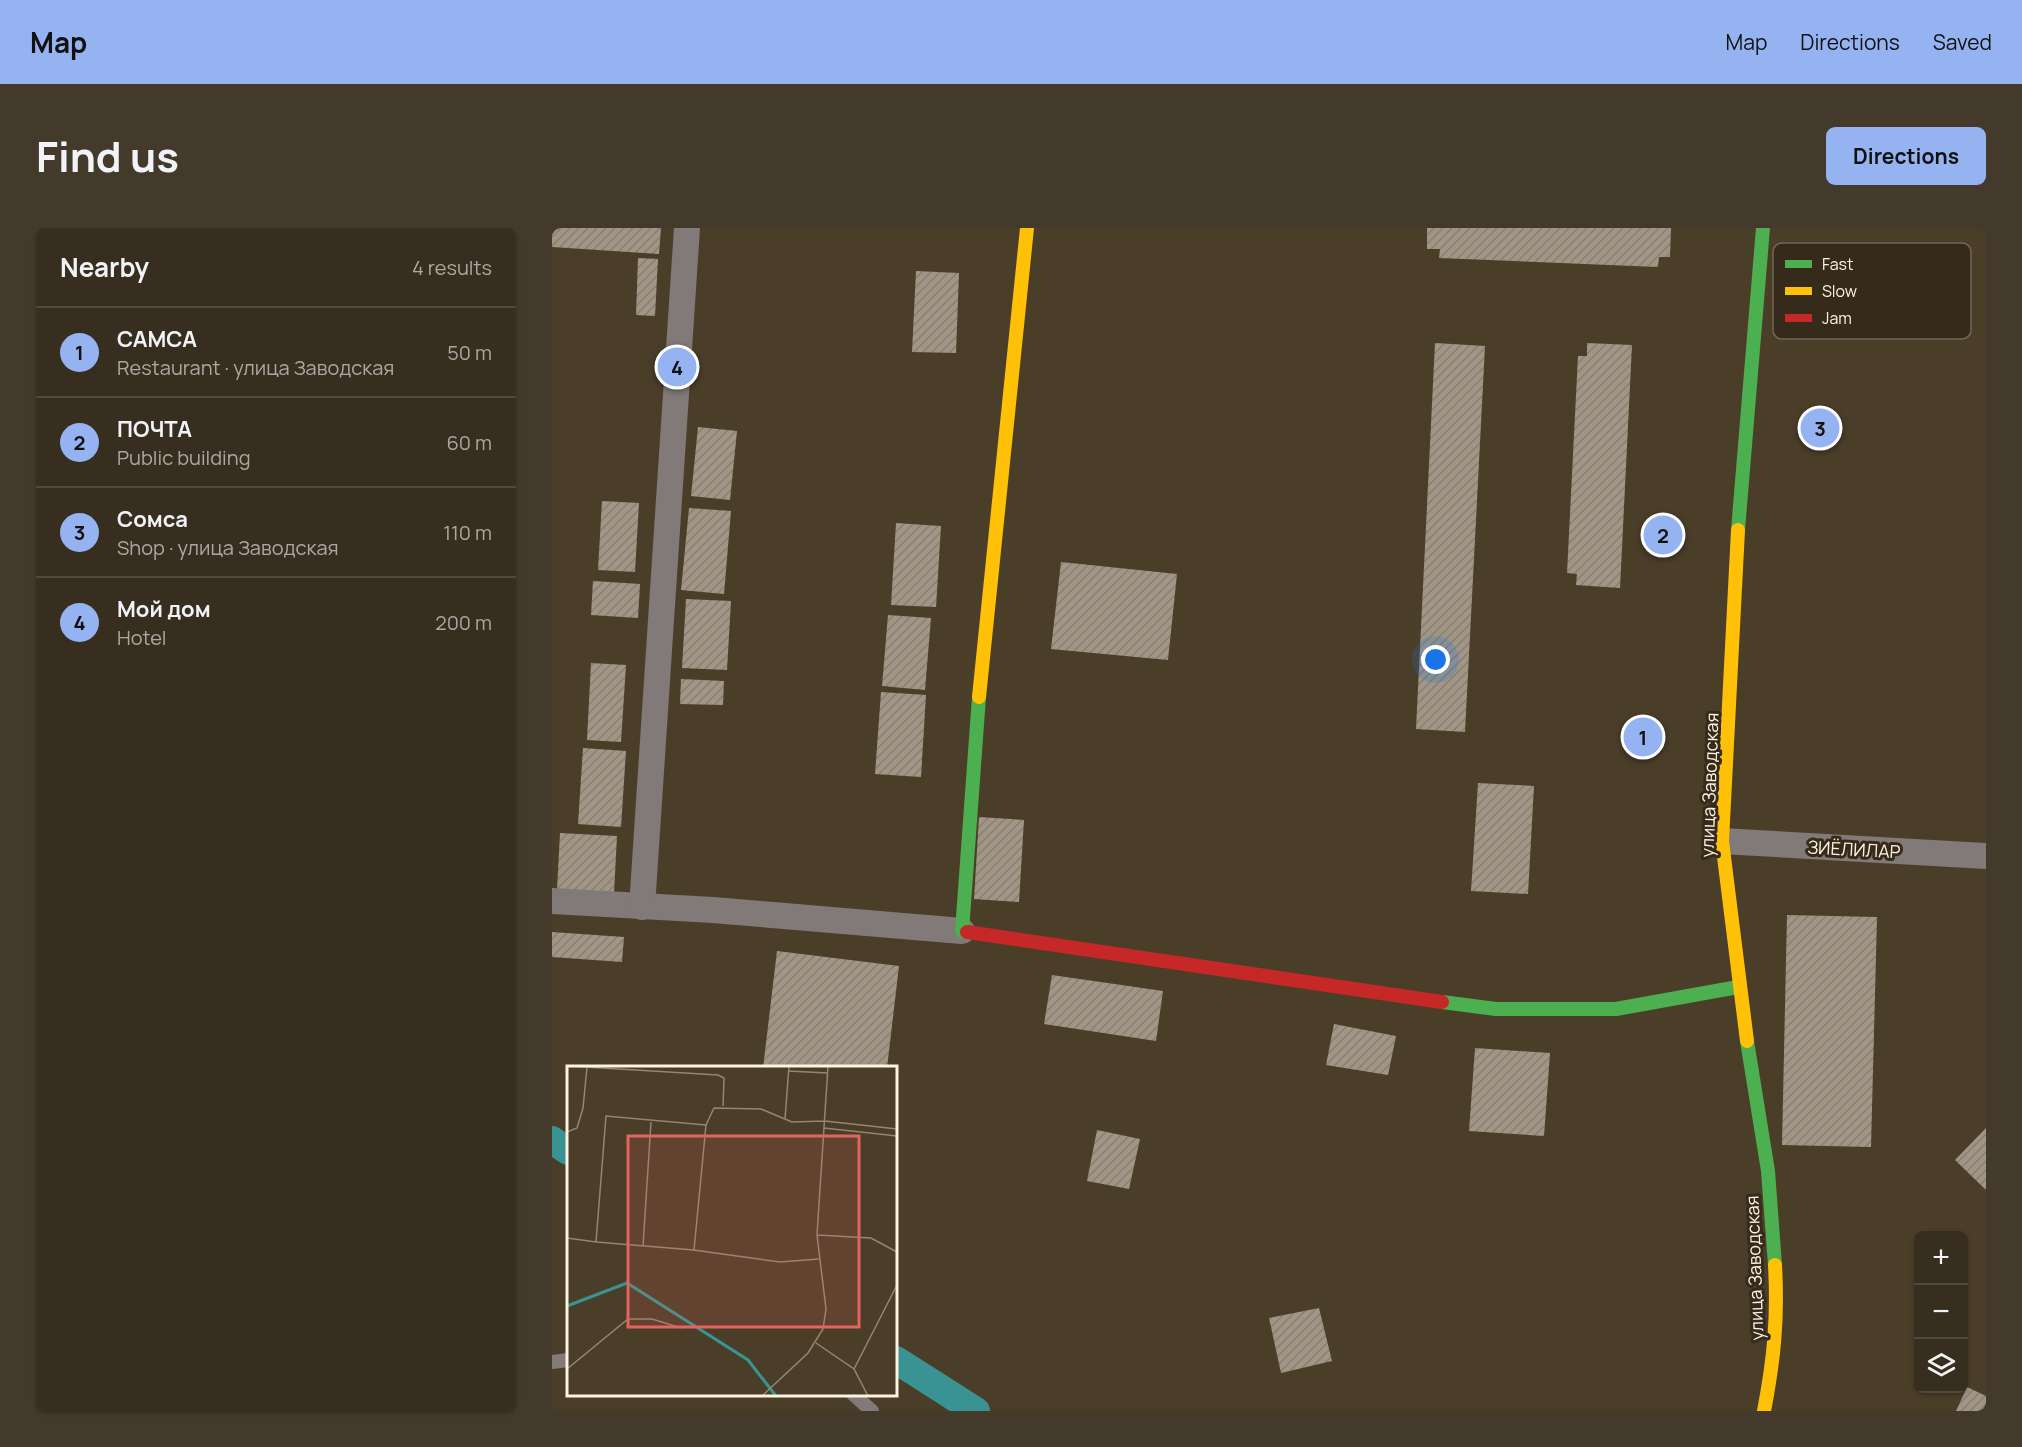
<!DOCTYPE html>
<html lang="en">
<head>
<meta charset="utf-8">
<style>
  body { margin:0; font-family:Manrope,sans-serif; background:#433a2c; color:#f1f3f6 }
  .controls { position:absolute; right:18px; bottom:18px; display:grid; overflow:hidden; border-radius:9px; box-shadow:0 2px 4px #0004 }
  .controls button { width:54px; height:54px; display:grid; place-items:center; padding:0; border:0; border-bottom:2px solid #524a3d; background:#382e1f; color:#f1f3f6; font:30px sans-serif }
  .you { position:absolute; left:884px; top:432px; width:21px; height:21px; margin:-15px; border:4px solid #fff; border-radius:50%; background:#1a73e8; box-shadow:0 0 0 9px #1a73e833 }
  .badge { display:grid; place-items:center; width:39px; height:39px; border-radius:50%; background:#95b2f1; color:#111; font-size:20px; font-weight:700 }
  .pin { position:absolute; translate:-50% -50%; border:3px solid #fff; box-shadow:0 2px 6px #0006 }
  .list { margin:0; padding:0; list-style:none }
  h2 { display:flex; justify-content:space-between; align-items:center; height:78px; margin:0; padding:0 24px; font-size:26px }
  h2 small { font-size:20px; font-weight:400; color:#aba8a4 }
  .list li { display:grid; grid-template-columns:39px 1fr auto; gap:18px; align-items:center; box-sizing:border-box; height:90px; padding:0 24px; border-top:2px solid #524a3d }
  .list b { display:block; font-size:22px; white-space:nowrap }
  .list p { margin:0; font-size:20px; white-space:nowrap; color:#aba8a4 }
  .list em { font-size:20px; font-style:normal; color:#aba8a4 }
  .icon { flex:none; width:33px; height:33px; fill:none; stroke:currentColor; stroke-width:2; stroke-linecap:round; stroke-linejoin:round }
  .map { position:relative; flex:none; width:1434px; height:1183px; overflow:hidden; border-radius:9px }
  header { display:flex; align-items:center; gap:36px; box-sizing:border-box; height:84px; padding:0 30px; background:#95b2f1; color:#111 }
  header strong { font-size:28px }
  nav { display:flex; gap:33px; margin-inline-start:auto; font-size:21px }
  .intro { display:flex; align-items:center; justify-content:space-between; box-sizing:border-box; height:144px; padding:0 36px }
  h1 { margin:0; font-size:42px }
  .button { padding:15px 27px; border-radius:9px; background:#95b2f1; color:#111; font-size:21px; font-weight:700 }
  main { display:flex; gap:36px; padding:0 36px }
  aside { flex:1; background:#382e1f; border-radius:9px; box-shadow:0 2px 4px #0004 }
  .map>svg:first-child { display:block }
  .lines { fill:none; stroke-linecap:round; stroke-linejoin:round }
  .canal { stroke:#399393; stroke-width:28 }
  .building { fill:url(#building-hatch) }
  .lane { stroke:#817a78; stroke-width:14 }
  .street { stroke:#817a78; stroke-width:26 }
  .fast { stroke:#4caf50; stroke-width:14 }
  .slow { stroke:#ffc107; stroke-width:14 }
  .jam { stroke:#c62828; stroke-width:14 }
  .labels { text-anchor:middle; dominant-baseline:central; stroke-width:6; stroke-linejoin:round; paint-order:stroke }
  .street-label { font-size:18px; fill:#fef2e1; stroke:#362b1a }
  .inset-river { fill:none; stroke:#399393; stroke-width:3 }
  .inset-road { fill:none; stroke:#938673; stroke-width:1.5 }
  .view { fill:#e26560; fill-opacity:0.15; stroke:#e26560; stroke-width:3 }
  .inset-edge { fill:none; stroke:#fef2e1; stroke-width:3 }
  .key { fill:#362b1a; stroke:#726756; stroke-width:1.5 }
  .key-label { font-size:16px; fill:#fef2e1 }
</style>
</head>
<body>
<header>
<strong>Map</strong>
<nav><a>Map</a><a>Directions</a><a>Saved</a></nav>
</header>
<div class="intro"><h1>Find us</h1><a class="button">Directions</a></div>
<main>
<aside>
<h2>Nearby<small>4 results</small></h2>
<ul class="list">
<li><span class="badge">1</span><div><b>САМСА</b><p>Restaurant · улица Заводская</p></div><em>50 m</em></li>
<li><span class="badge">2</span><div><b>ПОЧТА</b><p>Public building</p></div><em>60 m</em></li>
<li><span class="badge">3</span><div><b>Сомса</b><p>Shop · улица Заводская</p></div><em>110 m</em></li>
<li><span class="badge">4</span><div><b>Мой дом</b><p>Hotel</p></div><em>200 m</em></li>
</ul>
</aside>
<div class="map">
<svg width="1434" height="1183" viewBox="0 0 1434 1183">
  <defs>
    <pattern id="building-hatch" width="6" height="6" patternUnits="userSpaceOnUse" patternTransform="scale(1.5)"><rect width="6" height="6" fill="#a19685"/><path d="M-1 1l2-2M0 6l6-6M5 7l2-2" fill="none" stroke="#887f72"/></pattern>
  </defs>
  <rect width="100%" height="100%" fill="#4b3e29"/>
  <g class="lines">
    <g class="canal">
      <path d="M0 912 16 923"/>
      <path d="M344 1132 424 1183"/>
    </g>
  </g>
  <g class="building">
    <path d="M0 0H109L107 26 0 19Z"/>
    <path d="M875 0H1119L1118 29H1107L1106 39 887 30 888 21H875Z"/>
    <path d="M86 30 106 31 103 88 84 87Z"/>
    <path d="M364 43 407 45 404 125 360 124Z"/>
    <path d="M883 115 933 118 913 504 864 501Z"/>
    <path d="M1035 115 1080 117 1068 360 1024 357 1025 346 1015 345 1026 128H1035Z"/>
    <path d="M146 199 185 203 178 272 139 268Z"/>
    <path d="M50 273 87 275 83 344 46 342Z"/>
    <path d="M137 280 179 283 172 366 129 362Z"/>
    <path d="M344 295 389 298 384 379 339 377Z"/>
    <path d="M509 334 625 346 616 432 499 421Z"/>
    <path d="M41 353 88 356 86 390 39 387Z"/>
    <path d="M134 371 179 373 175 442 130 440Z"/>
    <path d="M336 387 379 390 373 462 330 458Z"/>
    <path d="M39 435 74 437 69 514 35 512Z"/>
    <path d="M129 451 172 453 171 477 128 476Z"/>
    <path d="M329 464 374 467 369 549 323 546Z"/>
    <path d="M31 520 74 523 69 599 26 596Z"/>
    <path d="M926 555 982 558 976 666 919 663Z"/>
    <path d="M427 589 472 592 467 674 422 671Z"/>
    <path d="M8 605 65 608 62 665 5 662Z"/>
    <path d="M1235 687 1325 689 1319 919 1230 917Z"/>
    <path d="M0 704 72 709 70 734 0 729Z"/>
    <path d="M225 723 347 738 335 840H211Z"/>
    <path d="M500 747 611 763 604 813 492 796Z"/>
    <path d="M782 796 844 808 836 847 774 837Z"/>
    <path d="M923 820 998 825 992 908 917 903Z"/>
    <path d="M1434 900V962L1403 932Z"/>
    <path d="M545 902 588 911 577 961 535 953Z"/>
    <path d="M767 1080 780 1133 729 1145 717 1090Z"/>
    <path d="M1415 1159 1434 1168V1183H1404Z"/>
  </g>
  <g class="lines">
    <g class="lane">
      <path d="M0 1134 16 1132"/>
      <path d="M301 1166 320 1183"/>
    </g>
    <g class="street">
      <path d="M1170 613 1434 628"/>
      <path d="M0 673 161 682 410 703"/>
      <path d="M90 679 135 0"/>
    </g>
    <g class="fast">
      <path d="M1186 302 1211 0"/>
      <path d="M415 704 410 703 427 469"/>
      <path d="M890 774 944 781H1064L1186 759"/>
      <path d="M1195 813 1216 943 1223 1037"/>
    </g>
    <g class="slow">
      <path d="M1186 302 1170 613 1195 813"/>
      <path d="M427 469 475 0"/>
      <path d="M1212 1183C1222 1131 1226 1090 1223 1037"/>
    </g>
    <path class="jam" d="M415 704 890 774"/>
  </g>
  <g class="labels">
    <g class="street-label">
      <text transform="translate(1157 557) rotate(-88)">улица Заводская</text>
      <text transform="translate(1302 621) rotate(3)">ЗИЁЛИЛАР</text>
      <text transform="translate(1202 1040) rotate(-92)">улица Заводская</text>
    </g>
  </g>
  <g transform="translate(15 838)">
    <rect width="330" height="330" fill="#4b3e29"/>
    <path class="inset-river" d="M0 240 60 217 181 294 209 330"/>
    <path class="inset-road" d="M2 0 151 9 157 12 156 40M221 5 261 7M218 53 222 0M257 62 330 70M0 66 10 62 16 42 20 1M250 169 304 172 330 186M0 172 29 176 39 50 139 59M29 176 127 184M76 180 84 56M252 193 213 196 127 184 139 59 147 42 194 43 225 56 258 55 330 63M249 277 287 303 301 330M0 303 61 253H85L114 262M287 303 330 219M195 330 241 287 256 263 259 243 250 169 261 0"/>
    <path class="view" d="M61 70H292V261H61Z"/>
    <rect width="330" height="330" class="inset-edge"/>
  </g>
  <rect x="1221" y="15" width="198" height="96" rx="9" class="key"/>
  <rect x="1233" y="32" width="27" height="8" fill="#4caf50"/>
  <rect x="1233" y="59" width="27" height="8" fill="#ffc107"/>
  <rect x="1233" y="86" width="27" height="8" fill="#c62828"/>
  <g class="key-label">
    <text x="1270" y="42">Fast</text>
    <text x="1270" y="69">Slow</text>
    <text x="1270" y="96">Jam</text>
  </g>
</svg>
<div class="controls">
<button>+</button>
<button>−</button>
<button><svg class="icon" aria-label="layers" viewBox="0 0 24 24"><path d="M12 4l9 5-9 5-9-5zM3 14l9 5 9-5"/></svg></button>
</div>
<div class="you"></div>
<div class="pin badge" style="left:1091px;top:509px">1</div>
<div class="pin badge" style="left:1111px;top:307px">2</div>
<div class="pin badge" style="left:1268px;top:200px">3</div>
<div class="pin badge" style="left:125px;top:139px">4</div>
</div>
</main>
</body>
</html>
